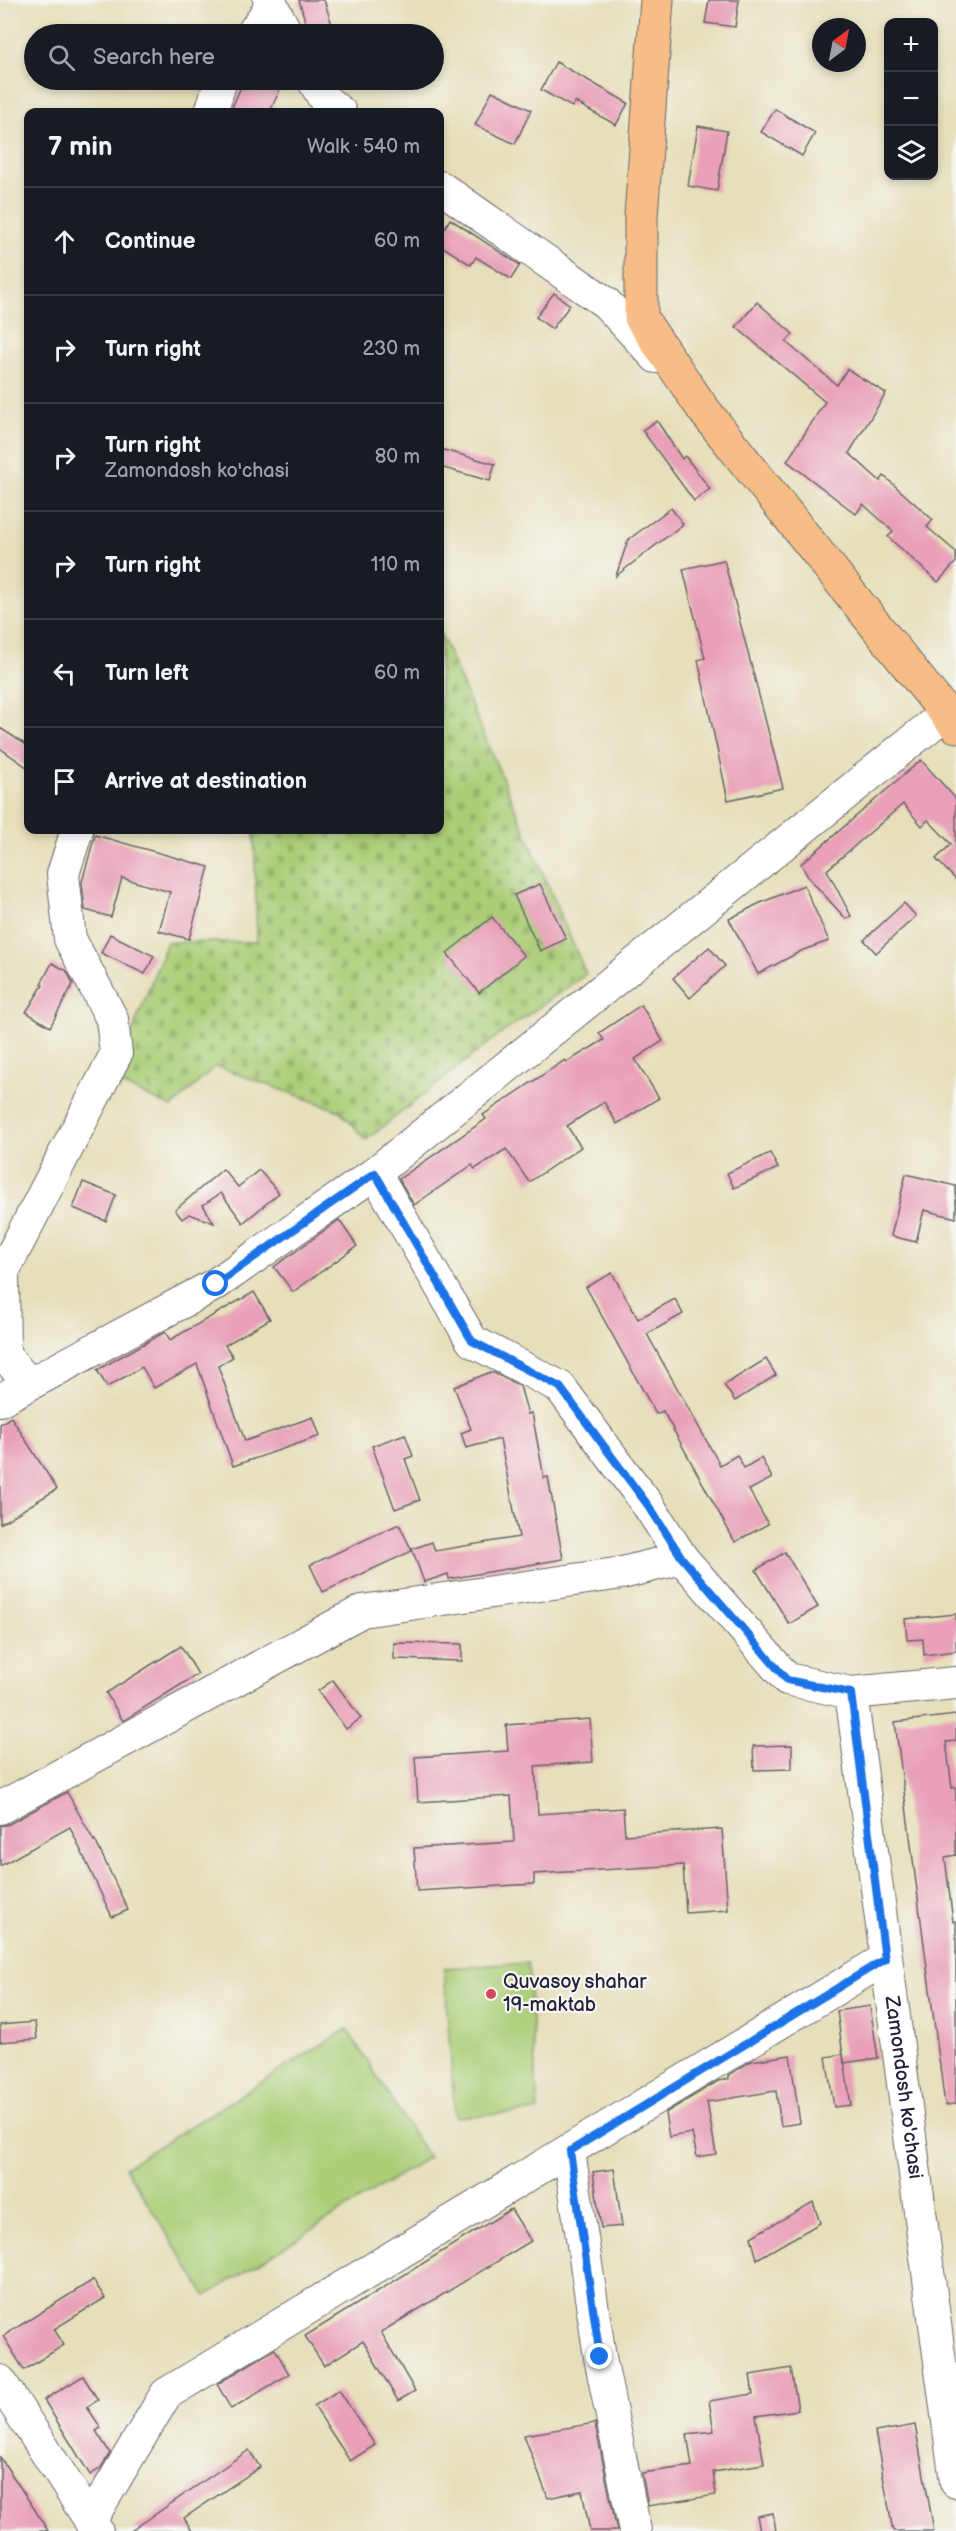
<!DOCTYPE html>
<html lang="en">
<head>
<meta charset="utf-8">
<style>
  body { margin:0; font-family:"Balsamiq Sans",sans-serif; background:#242831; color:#f1f3f6 }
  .controls { position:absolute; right:18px; top:18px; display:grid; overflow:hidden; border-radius:12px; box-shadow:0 3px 9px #0003 }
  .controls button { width:54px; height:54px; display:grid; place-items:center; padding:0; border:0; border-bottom:2px solid #363941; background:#171b24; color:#f1f3f6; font:30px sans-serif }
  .compass { position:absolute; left:812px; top:18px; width:54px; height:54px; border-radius:50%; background:#171b24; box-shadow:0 3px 9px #0003; rotate:32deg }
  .stop { position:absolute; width:18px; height:18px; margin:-14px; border:4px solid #1a73e8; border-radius:50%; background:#fff }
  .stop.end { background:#1a73e8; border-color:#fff; box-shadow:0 2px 6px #0008 }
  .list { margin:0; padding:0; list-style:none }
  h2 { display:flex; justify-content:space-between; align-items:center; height:78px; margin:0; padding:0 24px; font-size:26px }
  h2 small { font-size:20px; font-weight:400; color:#9ea1a6 }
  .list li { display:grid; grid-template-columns:39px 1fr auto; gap:18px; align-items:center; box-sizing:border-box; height:108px; padding:0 24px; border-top:2px solid #363941 }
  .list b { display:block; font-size:22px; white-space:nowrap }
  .list p { margin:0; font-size:20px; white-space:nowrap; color:#9ea1a6 }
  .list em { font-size:20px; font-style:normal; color:#9ea1a6 }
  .icon { flex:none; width:33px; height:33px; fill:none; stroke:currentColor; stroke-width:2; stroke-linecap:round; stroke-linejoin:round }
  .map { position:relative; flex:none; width:956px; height:2531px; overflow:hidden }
  .search { position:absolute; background:#171b24; box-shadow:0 3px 9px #0003; left:24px; top:24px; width:420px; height:66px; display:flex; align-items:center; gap:15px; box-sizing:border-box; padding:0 21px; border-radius:33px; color:#9ea1a6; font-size:22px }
  .panel { position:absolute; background:#171b24; box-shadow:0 3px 9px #0003; left:24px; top:108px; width:420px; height:726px; border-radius:12px }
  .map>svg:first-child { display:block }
  .grass { fill:#abce77; stroke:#667859; stroke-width:1.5 }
  .cemetery { fill:url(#cemetery-stones); stroke:#667859; stroke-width:1.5 }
  .building { fill:#e9a0b8 }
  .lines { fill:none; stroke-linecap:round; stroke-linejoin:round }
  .minor-casing { stroke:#676467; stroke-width:34 }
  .major-casing { stroke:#676467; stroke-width:35 }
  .minor { stroke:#fff; stroke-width:32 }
  .major { stroke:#f6be86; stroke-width:33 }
  .route { stroke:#1a73e8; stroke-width:8 }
  .poi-dot { fill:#d1495b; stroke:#f6f6f2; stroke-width:2 }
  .labels { text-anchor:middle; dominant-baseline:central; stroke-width:4.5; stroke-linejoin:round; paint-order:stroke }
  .poi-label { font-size:20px; fill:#22223b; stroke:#f6f6f2; text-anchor:start }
  .street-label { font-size:20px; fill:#22223b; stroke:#f6f6f2 }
</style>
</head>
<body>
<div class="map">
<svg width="956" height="2531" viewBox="0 0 956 2531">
  <defs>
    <pattern id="cemetery-stones" width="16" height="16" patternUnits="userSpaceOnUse" patternTransform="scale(1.5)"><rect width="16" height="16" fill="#abce77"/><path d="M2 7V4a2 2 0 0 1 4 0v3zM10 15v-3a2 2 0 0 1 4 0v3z" fill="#93b168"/></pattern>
  </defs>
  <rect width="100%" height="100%" fill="#f6f6f2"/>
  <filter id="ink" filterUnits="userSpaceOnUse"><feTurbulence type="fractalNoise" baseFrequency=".0167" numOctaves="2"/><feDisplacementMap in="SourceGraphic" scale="12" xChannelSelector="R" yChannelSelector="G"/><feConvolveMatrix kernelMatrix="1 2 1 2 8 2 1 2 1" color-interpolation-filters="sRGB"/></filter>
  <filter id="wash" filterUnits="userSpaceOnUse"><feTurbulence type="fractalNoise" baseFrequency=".008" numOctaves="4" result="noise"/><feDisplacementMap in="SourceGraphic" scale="24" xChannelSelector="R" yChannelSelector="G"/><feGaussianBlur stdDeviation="1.35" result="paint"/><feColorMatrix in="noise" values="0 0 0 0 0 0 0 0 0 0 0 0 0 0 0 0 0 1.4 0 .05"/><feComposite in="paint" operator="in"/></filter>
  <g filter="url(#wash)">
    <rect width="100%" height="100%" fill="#e6dfba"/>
    <g class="grass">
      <path d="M528 1963 538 2111 455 2117 444 1968Z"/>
      <path d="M347 2029 428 2157 206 2296 125 2167Z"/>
    </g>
    <path class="cemetery" d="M440 632 586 974 495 1038 366 1140 340 1111 216 1066 172 1107 113 1081 167 942H257L254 830H440Z"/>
    <g id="blocks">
      <g class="building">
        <path d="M299 0H324L335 34H309Z"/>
        <path d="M709 0H739L735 27 705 23Z"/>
        <path d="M556 62 628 103 616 125 575 102 572 107 541 90Z"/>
        <path d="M244 80H284L270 112H230Z"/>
        <path d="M492 91 531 110 515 144 475 125Z"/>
        <path d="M775 109 815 133 802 156 761 132Z"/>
        <path d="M698 126 727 131 717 191 688 186Z"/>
        <path d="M450 219 520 265 511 279 476 257 471 265 440 245V236Z"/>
        <path d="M554 293 570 305 552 329 536 317Z"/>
        <path d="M757 302 793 334 786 342 837 385 847 369 886 393 849 453 880 481 884 476 933 520 927 527 956 552V562L938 582 888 537 893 531 863 504 856 514 787 461 825 402 736 327Z"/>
        <path d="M657 421 682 459 685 456 710 489 694 501 642 430Z"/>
        <path d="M440 449 495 464 490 481 440 467Z"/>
        <path d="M671 508 683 524 616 576 628 540Z"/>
        <path d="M724 560 783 788 728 800 698 660 705 658 683 569Z"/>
        <path d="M0 728 28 746V768L0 748Z"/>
        <path d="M921 760 956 799V880L936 859 951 844 928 820 922 826 903 804 827 870 851 916 846 919 808 877 801 864Z"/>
        <path d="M95 835 209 867 189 939 159 931 170 892 122 878 111 917 85 910 82 882Z"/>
        <path d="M540 884 566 939 540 951 514 895Z"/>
        <path d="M804 885 829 941 803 950 758 974 729 919 758 904Z"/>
        <path d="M904 903 916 916 876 953 864 940Z"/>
        <path d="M492 917 524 956 479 993 447 953Z"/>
        <path d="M110 934 154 956 145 974 101 953Z"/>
        <path d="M709 947 725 966 690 998 673 978Z"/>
        <path d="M52 963 67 971 73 984 50 1027 26 1012 43 985 41 984Z"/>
        <path d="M641 1005 663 1041 635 1059 659 1098 617 1124 604 1102 567 1126 581 1147 529 1182 506 1149 475 1169 472 1165 414 1205 399 1179 486 1119 483 1115 565 1060 567 1062 604 1040 599 1033Z"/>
        <path d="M770 1153 778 1168 734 1188 727 1173Z"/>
        <path d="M223 1169 238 1187 259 1170 279 1193 243 1223 221 1193 203 1205 214 1223 189 1214 182 1219 175 1210Z"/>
        <path d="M906 1174 956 1186V1218L924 1210 916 1242 891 1236Z"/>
        <path d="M83 1182 116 1195 106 1221 73 1208Z"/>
        <path d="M339 1220 357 1246 293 1292 274 1267Z"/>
        <path d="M612 1273 638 1319 675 1299 683 1314 647 1334 720 1465 737 1455 744 1468 761 1458 772 1478 749 1490 768 1524 735 1542 663 1411 656 1414 586 1287Z"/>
        <path d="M254 1292 270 1319 225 1345 233 1357 218 1366 245 1441 313 1417 320 1436 233 1466 197 1364 154 1388 142 1367 107 1387 97 1370 165 1332 170 1340Z"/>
        <path d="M766 1359 776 1375 735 1401 724 1385Z"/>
        <path d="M488 1373H494L520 1386 528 1414 532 1413 544 1478 548 1477 563 1559 449 1579 448 1574 424 1582 412 1549 432 1542 435 1551 519 1537 500 1439 466 1448 461 1433 471 1429 454 1387Z"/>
        <path d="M11 1417 57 1489 0 1524V1424Z"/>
        <path d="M405 1434 413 1456 405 1459 420 1500 395 1509 372 1446Z"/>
        <path d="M399 1524 412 1551 323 1592 310 1565Z"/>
        <path d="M785 1552 818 1607 789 1624 756 1570Z"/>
        <path d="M956 1614V1651L924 1655 923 1639 907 1640 905 1619Z"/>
        <path d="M394 1643 462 1644V1661L394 1659Z"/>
        <path d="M181 1646 198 1674 123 1721 106 1693Z"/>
        <path d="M333 1680 361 1718 346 1729 318 1691Z"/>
        <path d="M956 1715V1741L946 1742 952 1788 956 1787V1855L945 1857 953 1922 956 1921V2104L945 2105 895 1722Z"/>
        <path d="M590 1719 593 1762 535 1766 538 1814 623 1808 625 1835 722 1829 728 1910 686 1913 683 1865 534 1874V1884L417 1891 414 1848 514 1842 511 1796 418 1802 415 1757 508 1751 506 1725Z"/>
        <path d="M792 1745V1769L754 1770 753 1746Z"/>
        <path d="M67 1792 94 1841 95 1840 128 1910 112 1917 70 1827 0 1866V1826L9 1824Z"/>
        <path d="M870 2006 878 2058 844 2063 837 2011Z"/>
        <path d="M35 2022 37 2039 0 2042V2025Z"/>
        <path d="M843 2054 851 2105 834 2107 826 2057Z"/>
        <path d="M790 2055 800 2123 781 2126 776 2091 707 2102 716 2154 697 2157 692 2133 669 2137 665 2113 718 2081 729 2079 728 2075 751 2061Z"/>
        <path d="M614 2169 622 2226 601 2228 593 2172Z"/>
        <path d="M813 2202 820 2223 757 2259 751 2237Z"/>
        <path d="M511 2209 531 2241 381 2332 415 2391 398 2401 363 2341 324 2366 305 2336Z"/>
        <path d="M93 2280 105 2298 54 2329 64 2345 24 2370 3 2336Z"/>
        <path d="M275 2349 289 2374 231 2409 217 2384Z"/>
        <path d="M791 2368 798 2410 756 2416 764 2464 713 2472 716 2495 648 2506 642 2473 692 2466 687 2434 714 2431 709 2401 753 2394 750 2375Z"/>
        <path d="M83 2376 98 2400 87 2407 101 2428 96 2431 110 2453 100 2469 90 2475 44 2400Z"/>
        <path d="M339 2390 375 2445 350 2461 314 2406Z"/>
        <path d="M595 2423 617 2531H590L582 2491 548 2498 524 2435Z"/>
        <path d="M915 2425 934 2531H893L875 2432Z"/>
        <path d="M249 2450 260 2467 184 2518 192 2531H131Z"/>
        <path d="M0 2457 35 2510 48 2531H0Z"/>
        <path d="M773 2513 776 2531H760L757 2516Z"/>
      </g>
    </g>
  </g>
  <g filter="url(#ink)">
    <use href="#blocks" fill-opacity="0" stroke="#676467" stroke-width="1.5"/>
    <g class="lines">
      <g class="minor-casing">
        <g id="minor">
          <path d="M269 0 287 34"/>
          <path d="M252 34 271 6"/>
          <path d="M313 80 325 100 340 112"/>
          <path d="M211 112 221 80"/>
          <path d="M440 187 606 303 656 357"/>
          <path d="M375 1173 472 1341 560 1387 650 1508 682 1558 787 1679 851 1693 956 1683"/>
          <path d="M28 1383 4 1354 3 1272 116 1054 112 1019 70 939 63 874 77 830"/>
          <path d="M0 1400 216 1284 375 1173 945 714"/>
          <path id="s1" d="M851 1693 956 2482"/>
          <path d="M0 1808 362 1611 622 1573 682 1558"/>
          <path d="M569 2151 600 2357 635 2531"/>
          <path d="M0 2381 97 2531"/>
          <path d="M90 2521 166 2394 885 1959"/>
        </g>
      </g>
      <g class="major-casing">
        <path id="major" d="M657 0 641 216V318L703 409 956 726"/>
      </g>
      <use href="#minor" class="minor"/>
      <use href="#major" class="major"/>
    </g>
  </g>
  <g class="lines" filter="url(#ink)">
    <path class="route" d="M216 1284 375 1173 472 1341 560 1387 650 1508 682 1558 787 1680 851 1693 885 1959 570 2151 600 2357"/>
  </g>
  <circle class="poi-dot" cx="491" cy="1994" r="6"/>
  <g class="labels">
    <g class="poi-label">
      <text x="503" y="1982">Quvasoy shahar<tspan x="503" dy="23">19-maktab</tspan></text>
    </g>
    <g class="street-label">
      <text stroke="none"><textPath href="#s1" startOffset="398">Zamondosh ko'chasi</textPath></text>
    </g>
  </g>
</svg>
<div class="controls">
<button>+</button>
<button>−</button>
<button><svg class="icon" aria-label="layers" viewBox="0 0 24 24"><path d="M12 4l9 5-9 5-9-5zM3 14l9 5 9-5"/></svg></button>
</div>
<svg class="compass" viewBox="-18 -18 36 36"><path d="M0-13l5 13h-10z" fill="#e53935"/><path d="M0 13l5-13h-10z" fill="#9ea1a6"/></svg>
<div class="stop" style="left:216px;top:1284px"></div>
<div class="stop end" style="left:600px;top:2357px"></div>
<div class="search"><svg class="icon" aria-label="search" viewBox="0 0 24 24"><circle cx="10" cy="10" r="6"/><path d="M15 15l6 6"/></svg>Search here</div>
<section class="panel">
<h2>7 min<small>Walk · 540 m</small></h2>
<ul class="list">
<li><svg class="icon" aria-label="ahead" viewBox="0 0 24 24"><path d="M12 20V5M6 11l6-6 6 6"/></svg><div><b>Continue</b></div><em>60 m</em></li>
<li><svg class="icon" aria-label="right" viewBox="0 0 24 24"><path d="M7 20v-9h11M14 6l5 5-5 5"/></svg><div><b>Turn right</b></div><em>230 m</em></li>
<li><svg class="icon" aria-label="right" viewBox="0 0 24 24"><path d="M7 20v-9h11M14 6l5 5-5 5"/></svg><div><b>Turn right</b><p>Zamondosh ko'chasi</p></div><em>80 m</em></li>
<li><svg class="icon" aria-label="right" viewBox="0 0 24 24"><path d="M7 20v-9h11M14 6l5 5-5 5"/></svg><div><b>Turn right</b></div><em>110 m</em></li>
<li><svg class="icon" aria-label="left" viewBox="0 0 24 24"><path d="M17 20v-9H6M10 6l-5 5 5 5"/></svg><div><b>Turn left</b></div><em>60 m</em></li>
<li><svg class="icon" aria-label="arrive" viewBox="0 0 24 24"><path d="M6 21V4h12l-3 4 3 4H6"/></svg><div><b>Arrive at destination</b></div></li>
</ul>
</section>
</div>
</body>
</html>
